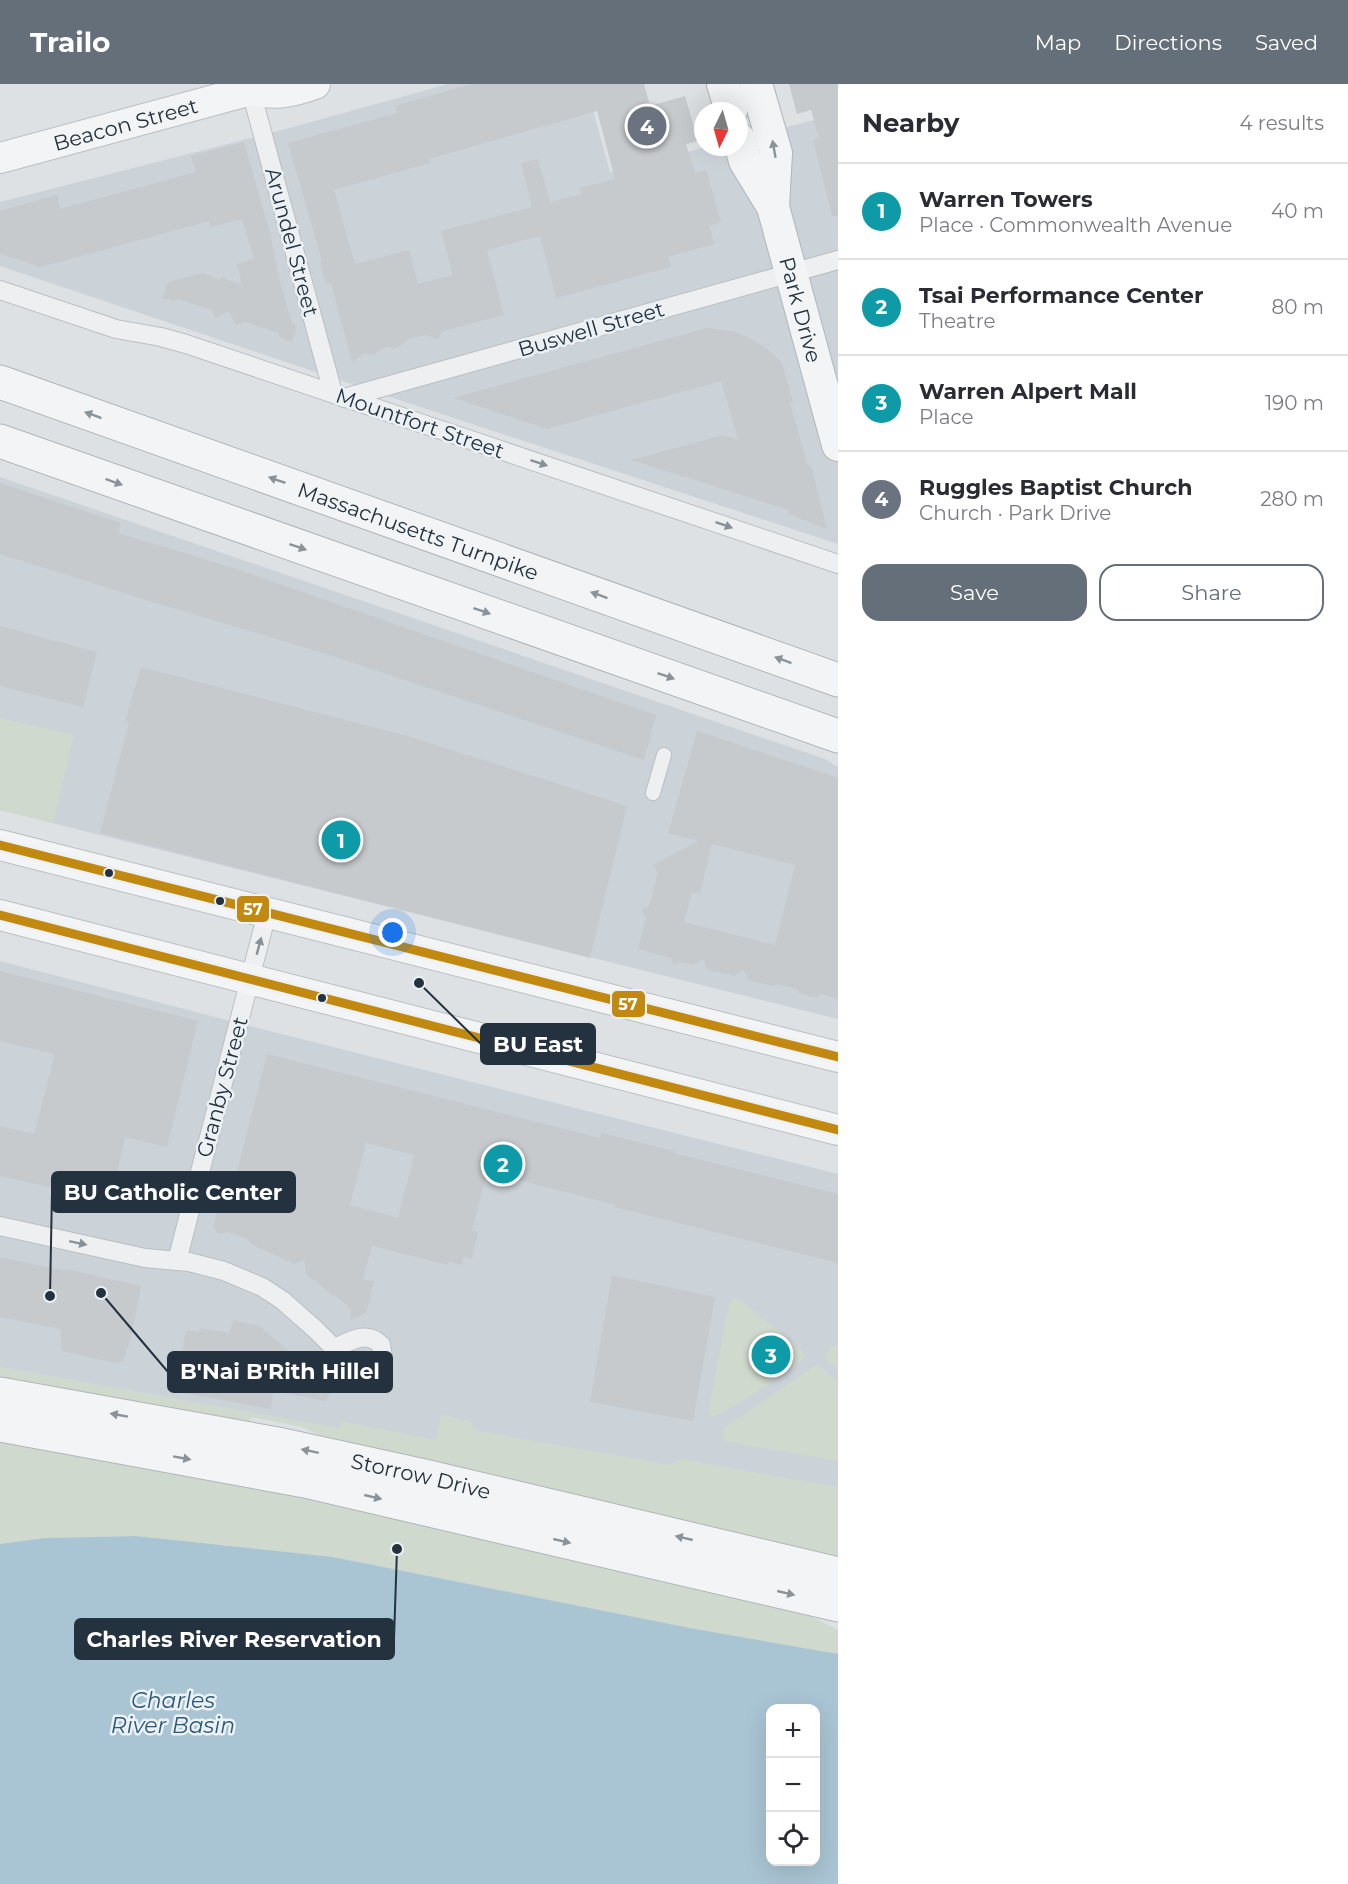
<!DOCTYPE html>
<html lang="en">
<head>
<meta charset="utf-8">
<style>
  body { margin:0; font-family:Montserrat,sans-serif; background:#f7f7f7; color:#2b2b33 }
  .controls { position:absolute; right:18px; bottom:18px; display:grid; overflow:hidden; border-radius:12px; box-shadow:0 6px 24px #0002 }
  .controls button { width:54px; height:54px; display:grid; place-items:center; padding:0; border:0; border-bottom:2px solid #e1e1e2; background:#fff; color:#2b2b33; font:30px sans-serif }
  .compass { position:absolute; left:694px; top:18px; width:54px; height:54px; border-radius:50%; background:#fff; box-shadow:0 6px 24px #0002; rotate:185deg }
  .you { position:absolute; left:393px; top:849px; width:21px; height:21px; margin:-15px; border:4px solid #fff; border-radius:50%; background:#1a73e8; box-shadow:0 0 0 9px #1a73e833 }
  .badge { display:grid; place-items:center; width:39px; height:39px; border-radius:50%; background:#656f79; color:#fff; font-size:20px; font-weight:700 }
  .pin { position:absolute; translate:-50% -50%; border:3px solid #fff; box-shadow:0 2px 6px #0006 }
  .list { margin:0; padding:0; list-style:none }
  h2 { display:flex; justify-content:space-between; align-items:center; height:78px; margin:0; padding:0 24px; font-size:26px }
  h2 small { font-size:20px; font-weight:400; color:#7c7c81 }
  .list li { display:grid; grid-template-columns:39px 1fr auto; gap:18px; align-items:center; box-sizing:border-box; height:96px; padding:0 24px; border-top:2px solid #e1e1e2 }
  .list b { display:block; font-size:22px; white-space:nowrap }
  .list p { margin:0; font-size:20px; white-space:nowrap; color:#7c7c81 }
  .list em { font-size:20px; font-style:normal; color:#7c7c81 }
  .actions { display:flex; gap:12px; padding:18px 24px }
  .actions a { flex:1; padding:14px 0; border:2px solid #656f79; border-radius:18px; text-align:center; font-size:21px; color:#656f79 }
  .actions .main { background:#656f79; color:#fff }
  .icon { flex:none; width:33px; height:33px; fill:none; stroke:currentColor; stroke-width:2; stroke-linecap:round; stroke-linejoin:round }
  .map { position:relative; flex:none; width:838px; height:1800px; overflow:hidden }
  header { display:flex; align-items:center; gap:36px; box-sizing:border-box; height:84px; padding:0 30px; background:#656f79; color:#fff }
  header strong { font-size:28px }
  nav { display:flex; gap:33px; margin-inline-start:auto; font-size:21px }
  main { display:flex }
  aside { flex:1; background:#fff }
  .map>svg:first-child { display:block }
  .built { fill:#cbd2d8 }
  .green { fill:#d0d9ce }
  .water { fill:#a9c4d3; fill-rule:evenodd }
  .building { fill:#c6cacd; fill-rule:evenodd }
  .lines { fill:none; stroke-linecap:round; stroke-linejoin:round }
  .pedestrian-casing { stroke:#bcbfc2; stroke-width:16 }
  .minor-casing { stroke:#bcbfc2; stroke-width:20 }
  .primary-casing { stroke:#babfc2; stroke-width:32 }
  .trunk-casing { stroke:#b0b5b9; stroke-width:34 }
  .motorway-casing { stroke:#b0b5b9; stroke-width:35 }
  .pedestrian { stroke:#edeff1; stroke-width:14 }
  .minor { stroke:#edeff1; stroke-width:18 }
  .primary { stroke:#f2f4f5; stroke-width:30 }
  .trunk { stroke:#f2f4f5; stroke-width:32 }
  .motorway { stroke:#f2f4f5; stroke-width:33 }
  .bus-1-casing { stroke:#ebf1f5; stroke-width:14 }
  .bus-1 { stroke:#c28910; stroke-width:9 }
  .oneway { fill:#8b939a }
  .oneway2 { fill:#889098 }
  .bus-dot { fill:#24323f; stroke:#ebf1f5; stroke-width:2 }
  .labels { text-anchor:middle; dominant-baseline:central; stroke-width:5; stroke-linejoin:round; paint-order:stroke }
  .street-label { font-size:21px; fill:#24323f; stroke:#ebf1f5 }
  .water-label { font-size:22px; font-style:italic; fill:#2b5976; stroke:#ebf1f5 }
  .leader { fill:none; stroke:#24323f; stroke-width:2 }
  .callout-dot { fill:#24323f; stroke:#ebf1f5; stroke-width:2 }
  .callout { fill:#24323f; stroke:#24323f; stroke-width:2 }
  .callout-label { font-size:22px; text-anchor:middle; font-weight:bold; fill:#fff }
  .line-badge { stroke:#ebf1f5; stroke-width:2 }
  .badge-label { font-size:16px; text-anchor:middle; font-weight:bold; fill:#fff }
</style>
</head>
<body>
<header>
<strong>Trailo</strong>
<nav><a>Map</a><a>Directions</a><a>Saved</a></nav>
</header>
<main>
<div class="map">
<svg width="838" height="1800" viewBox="0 0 838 1800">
  <rect width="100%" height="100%" fill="#dee1e4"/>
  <g class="built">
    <path d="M448 0H586L610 88 706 63H739V55L838 30V460L393 314 0 182V118L286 45Z"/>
    <path d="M0 393 825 675 838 683V935L0 726Z"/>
    <path d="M0 877 238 939 838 1090V1458L313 1340 0 1283Z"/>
  </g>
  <g class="green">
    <path d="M0 634 74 651 53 739 0 725Z"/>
    <path d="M736 1214 741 1216 803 1268 804 1273C798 1282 726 1329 714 1332L710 1331 708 1328 729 1220Z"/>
    <path d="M838 1258V1287L826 1276C825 1267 832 1263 838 1258Z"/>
    <path d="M816 1281 821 1283 838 1298V1377L725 1357 723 1351 724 1344Z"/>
    <path d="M0 1283 339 1344 341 1337 436 1356 441 1330 471 1338 473 1341V1346L671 1381 681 1375 838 1403V1478L328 1355 302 1343 251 1333 249 1343 0 1299Z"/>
    <path d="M0 1352 321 1416 797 1526 838 1546V1570L690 1544 333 1473 136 1452 45 1454 0 1460Z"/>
  </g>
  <path class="water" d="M136 1452 333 1473 690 1544 838 1570V1800H0V1460L45 1454ZM770 1624H816V1778H770Z"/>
  <g class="building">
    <path d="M472 0H644L650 22 685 12 698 57 686 60 695 89 706 86 721 138 709 142 715 160 668 173 671 183 556 214 540 152 487 166 504 231 443 247 438 255 426 251 408 255 397 264 388 263 380 265 374 271 365 269 352 278 331 199 326 200 320 178 322 177 288 59 397 29 395 22ZM597 27 615 95 580 104 582 110 550 118 538 75 521 79 532 123 441 147 453 191 418 200 409 166 355 180 334 106 430 79 429 75Z"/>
    <path d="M789 0H838V132H832L813 56 819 54 811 26 797 30Z"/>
    <path d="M244 58 271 153 276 179V182L282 205 284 207 285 215 291 238 295 240 296 246 292 258 280 254 278 249 245 238 236 241 229 227 215 234 212 226 178 215 174 217 162 214 168 198 203 189 220 196 221 193 242 201 237 180 254 175 242 135 211 143 209 137 41 183 0 170V127L57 111 60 125 196 88 191 72Z"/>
    <path d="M707 244 732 247 750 254 766 264 782 279 793 318 790 319 808 382 811 381 827 445 789 430V426L631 376 723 351 738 356 721 297 547 345 453 314Z"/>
    <path d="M0 399 121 439 118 449 237 485 656 631 644 676 327 570 159 520 0 470Z"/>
    <path d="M0 542 97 568 83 623 0 602Z"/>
    <path d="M141 583 411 653 627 722 590 874 100 749 129 638 125 637Z"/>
    <path d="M697 647 838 694V915L821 910 816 914 799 909 798 905 777 900 773 902 749 896 743 886 734 892 707 885 703 875 693 881 679 878 674 881 671 874 638 865 646 833 641 826 649 822 658 788 653 781 698 757 668 749ZM712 760 795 781 775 861 684 838 692 808 700 810Z"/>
    <path d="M0 887 198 937 167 1063 125 1053 111 1117 0 1092V1042L34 1050 55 970 0 957Z"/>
    <path d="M267 970 600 1054 602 1049 674 1067V1069L838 1110V1179L615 1123V1121L585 1113 487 1088 472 1146 478 1148 472 1175 463 1173 462 1181 449 1178 448 1181 372 1162 363 1195 374 1198 366 1229 350 1237 351 1225 335 1211 332 1212 317 1198 307 1192 304 1176 294 1180 251 1160 248 1155 227 1148 223 1150 218 1149 213 1143 227 1089 236 1092ZM366 1059 414 1071 398 1134 350 1121Z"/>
    <path d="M0 1173 66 1187V1185L141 1202 131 1254 123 1277 116 1279 62 1267 60 1245 0 1233Z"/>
    <path d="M612 1191 715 1213 693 1337 590 1318Z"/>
    <path d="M233 1236 259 1242 329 1300 332 1304 329 1313 325 1317 273 1307 271 1325 174 1307 186 1246 199 1248 200 1244 230 1249Z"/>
  </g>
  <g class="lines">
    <g class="pedestrian-casing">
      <path id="pedestrian" d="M653 709 664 671"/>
    </g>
    <g class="minor-casing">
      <g id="minor">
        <path d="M249 0 333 309"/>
        <path d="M0 206 116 245 161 253 186 260 838 480"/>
        <path d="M344 314 838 176"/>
        <path d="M0 1142 145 1174 189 1178 224 1187 262 1203 282 1216 315 1245 357 1287 370 1288 376 1285 383 1273 381 1261C367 1246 350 1257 335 1264"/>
        <path d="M177 1177 267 829"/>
      </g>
    </g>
    <g class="primary-casing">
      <g id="primary">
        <path id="s1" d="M0 74 251 6C274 12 293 8 315 0"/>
        <path d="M0 761 838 973"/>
        <path d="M0 831 838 1046"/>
      </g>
    </g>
    <g class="trunk-casing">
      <g id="trunk">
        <path d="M723 0 731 27"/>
        <path d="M756 0 776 69 773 123"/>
        <path id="s2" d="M739 55 745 77 773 123 838 361"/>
      </g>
    </g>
    <g class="motorway-casing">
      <g id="motorway">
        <path id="s3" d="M0 298 838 596"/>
        <path d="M0 357 838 652"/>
        <path id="s4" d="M0 1310 283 1361 425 1392 838 1490"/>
        <path d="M0 1341 305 1397 838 1521"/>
      </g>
    </g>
    <use href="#pedestrian" class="pedestrian"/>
    <use href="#minor" class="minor"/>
    <use href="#primary" class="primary"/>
    <use href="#trunk" class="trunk"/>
    <use href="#motorway" class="motorway"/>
    <g class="bus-1-casing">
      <g id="bus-1">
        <path d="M0 761 838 973"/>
        <path d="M0 831 838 1046"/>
      </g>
    </g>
    <use href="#bus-1" class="bus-1"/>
  </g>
  <defs><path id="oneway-solid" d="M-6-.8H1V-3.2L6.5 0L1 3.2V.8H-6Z" transform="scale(1.5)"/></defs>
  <g class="oneway">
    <use href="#oneway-solid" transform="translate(774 65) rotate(-100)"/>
    <use href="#oneway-solid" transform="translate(93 331) rotate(-160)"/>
    <use href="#oneway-solid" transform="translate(277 396) rotate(-161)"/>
    <use href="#oneway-solid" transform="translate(114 398) rotate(20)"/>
    <use href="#oneway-solid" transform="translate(298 463) rotate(19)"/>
    <use href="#oneway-solid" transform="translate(599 511) rotate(-160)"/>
    <use href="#oneway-solid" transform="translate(482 527) rotate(19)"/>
    <use href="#oneway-solid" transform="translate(783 576) rotate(-160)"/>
    <use href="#oneway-solid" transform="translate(666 592) rotate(19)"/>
    <use href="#oneway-solid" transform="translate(119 1331) rotate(-170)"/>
    <use href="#oneway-solid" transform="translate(310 1367) rotate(-168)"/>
    <use href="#oneway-solid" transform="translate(182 1374) rotate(10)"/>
    <use href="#oneway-solid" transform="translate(373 1413) rotate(13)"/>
    <use href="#oneway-solid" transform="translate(684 1454) rotate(-167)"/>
    <use href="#oneway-solid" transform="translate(562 1457) rotate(13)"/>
    <use href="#oneway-solid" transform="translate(786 1509) rotate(13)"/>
  </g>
  <g class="oneway2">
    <use href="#oneway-solid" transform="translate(539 379) rotate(18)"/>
    <use href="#oneway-solid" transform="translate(724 441) rotate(19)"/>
    <use href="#oneway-solid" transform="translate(259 862) rotate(-75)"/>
    <use href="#oneway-solid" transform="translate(78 1159) rotate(12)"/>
  </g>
  <g class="bus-dot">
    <circle cx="109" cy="789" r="5"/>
    <circle cx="220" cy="817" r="5"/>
    <circle cx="322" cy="914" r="5"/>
  </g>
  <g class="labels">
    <g class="street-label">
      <text stroke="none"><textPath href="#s1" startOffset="130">Beacon Street</textPath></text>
      <text transform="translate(292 158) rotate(75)">Arundel Street</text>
      <text stroke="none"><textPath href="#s2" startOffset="183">Park Drive</textPath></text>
      <text transform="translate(591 245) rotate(-16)">Buswell Street</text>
      <text transform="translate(420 339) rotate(19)">Mountfort Street</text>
      <text stroke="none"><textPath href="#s3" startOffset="444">Massachusetts Turnpike</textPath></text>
      <text transform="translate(222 1003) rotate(-75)">Granby Street</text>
      <text stroke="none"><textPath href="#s4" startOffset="429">Storrow Drive</textPath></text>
    </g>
    <g class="water-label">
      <text x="173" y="1616">Charles<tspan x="173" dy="25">River Basin</tspan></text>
    </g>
  </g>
  <path class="leader" d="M419 899L481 960M50 1212L52 1108M101 1209L168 1288M397 1465L394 1555"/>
  <g class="callout-dot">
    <circle cx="419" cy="899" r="6"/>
    <circle cx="50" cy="1212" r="6"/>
    <circle cx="101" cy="1209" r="6"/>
    <circle cx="397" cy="1465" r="6"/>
  </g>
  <g class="callout">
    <rect x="481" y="940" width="114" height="40" rx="6"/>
    <rect x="52" y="1088" width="243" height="40" rx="6"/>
    <rect x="168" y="1268" width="224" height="40" rx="6"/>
    <rect x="75" y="1535" width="319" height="40" rx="6"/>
  </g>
  <g class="callout-label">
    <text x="538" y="968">BU East</text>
    <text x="173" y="1116">BU Catholic Center</text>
    <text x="280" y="1295">B'Nai B'Rith Hillel</text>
    <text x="234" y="1563">Charles River Reservation</text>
  </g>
  <g class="line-badge">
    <rect x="236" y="811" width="34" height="28" rx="6" fill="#c28910"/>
    <rect x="611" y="906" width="35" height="28" rx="6" fill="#c28910"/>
  </g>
  <g class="badge-label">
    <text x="253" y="831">57</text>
    <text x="628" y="926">57</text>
  </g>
</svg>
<div class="controls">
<button>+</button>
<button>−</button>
<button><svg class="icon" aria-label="locate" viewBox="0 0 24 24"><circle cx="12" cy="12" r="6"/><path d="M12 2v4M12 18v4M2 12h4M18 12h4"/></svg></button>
</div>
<svg class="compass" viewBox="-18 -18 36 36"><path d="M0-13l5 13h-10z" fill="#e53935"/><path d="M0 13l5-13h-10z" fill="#7c7c81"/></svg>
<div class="you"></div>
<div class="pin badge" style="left:341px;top:756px;background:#0f9aa8">1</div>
<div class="pin badge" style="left:503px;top:1080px;background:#0f9aa8">2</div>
<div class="pin badge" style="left:771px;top:1271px;background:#0f9aa8">3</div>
<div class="pin badge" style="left:647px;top:42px;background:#6b7280">4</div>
</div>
<aside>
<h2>Nearby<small>4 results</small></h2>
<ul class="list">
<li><span class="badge" style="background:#0f9aa8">1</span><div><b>Warren Towers</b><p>Place · Commonwealth Avenue</p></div><em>40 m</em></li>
<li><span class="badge" style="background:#0f9aa8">2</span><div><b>Tsai Performance Center</b><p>Theatre</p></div><em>80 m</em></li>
<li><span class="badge" style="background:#0f9aa8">3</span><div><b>Warren Alpert Mall</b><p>Place</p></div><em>190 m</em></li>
<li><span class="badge" style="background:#6b7280">4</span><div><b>Ruggles Baptist Church</b><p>Church · Park Drive</p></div><em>280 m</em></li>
</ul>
<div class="actions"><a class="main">Save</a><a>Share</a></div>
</aside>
</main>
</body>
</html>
